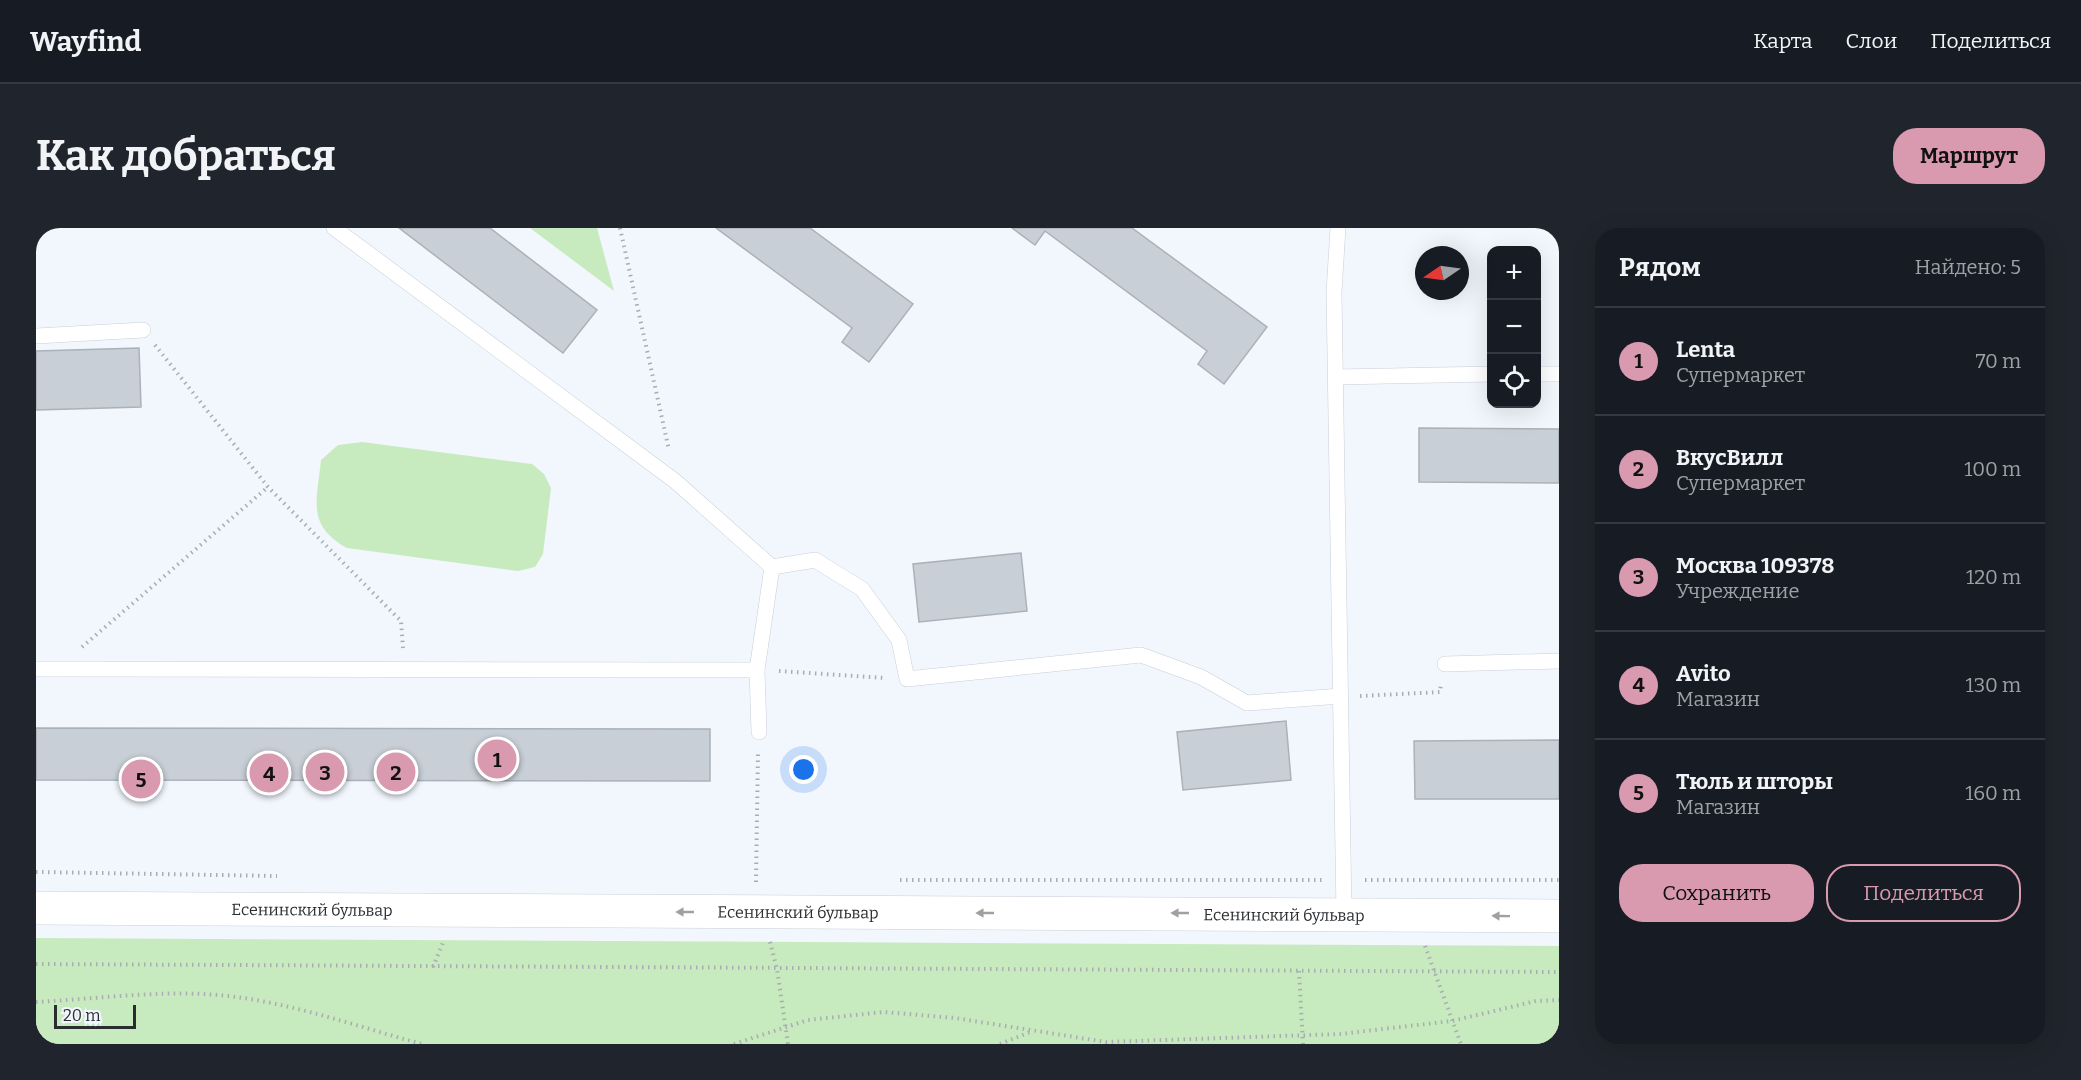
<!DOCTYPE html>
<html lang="ru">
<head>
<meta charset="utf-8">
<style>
  body { margin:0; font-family:Bitter,serif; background:#20242c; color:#f1f3f6 }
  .controls { position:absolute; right:18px; top:18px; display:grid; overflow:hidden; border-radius:12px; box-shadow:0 6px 24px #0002 }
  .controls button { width:54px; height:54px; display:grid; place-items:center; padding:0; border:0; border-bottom:2px solid #363941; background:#171b24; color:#f1f3f6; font:30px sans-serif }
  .compass { position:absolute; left:1379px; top:18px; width:54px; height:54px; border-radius:50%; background:#171b24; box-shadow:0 6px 24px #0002; rotate:257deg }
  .scale { position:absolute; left:18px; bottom:15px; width:82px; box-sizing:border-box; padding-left:6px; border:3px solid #2a2d30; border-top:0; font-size:16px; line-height:21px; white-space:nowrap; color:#2a2d30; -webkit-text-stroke:4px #f2f7fe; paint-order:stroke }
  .you { position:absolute; left:768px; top:542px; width:21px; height:21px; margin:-15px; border:4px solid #fff; border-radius:50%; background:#1a73e8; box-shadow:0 0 0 9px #1a73e833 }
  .badge { display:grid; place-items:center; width:39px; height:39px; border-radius:50%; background:#d99ab0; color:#111; font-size:20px; font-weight:700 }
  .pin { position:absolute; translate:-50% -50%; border:3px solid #fff; box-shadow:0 2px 6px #0006 }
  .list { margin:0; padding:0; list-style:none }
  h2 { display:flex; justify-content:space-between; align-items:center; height:78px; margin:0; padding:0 24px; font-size:26px }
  h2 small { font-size:20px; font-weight:400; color:#9ea1a6 }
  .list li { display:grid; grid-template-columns:39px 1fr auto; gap:18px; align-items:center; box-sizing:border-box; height:108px; padding:0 24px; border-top:2px solid #363941 }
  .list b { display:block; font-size:22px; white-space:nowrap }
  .list p { margin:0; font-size:20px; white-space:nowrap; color:#9ea1a6 }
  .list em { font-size:20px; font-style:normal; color:#9ea1a6 }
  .actions { display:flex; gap:12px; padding:18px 24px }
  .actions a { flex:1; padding:14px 0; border:2px solid #d99ab0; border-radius:24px; text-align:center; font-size:21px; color:#d99ab0 }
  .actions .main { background:#d99ab0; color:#111 }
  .icon { flex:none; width:33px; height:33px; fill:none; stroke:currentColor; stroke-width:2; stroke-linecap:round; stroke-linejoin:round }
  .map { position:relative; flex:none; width:1523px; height:816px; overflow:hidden; border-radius:24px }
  header { display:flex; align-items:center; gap:36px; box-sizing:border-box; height:84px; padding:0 30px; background:#171b24; border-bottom:2px solid #363941 }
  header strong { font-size:28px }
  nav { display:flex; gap:33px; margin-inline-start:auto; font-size:21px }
  .intro { display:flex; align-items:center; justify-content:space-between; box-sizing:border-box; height:144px; padding:0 36px }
  h1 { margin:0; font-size:42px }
  .button { padding:15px 27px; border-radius:24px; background:#d99ab0; color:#111; font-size:21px; font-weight:700 }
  main { display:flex; gap:36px; padding:0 36px }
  aside { flex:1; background:#171b24; border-radius:24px; box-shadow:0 6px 24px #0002 }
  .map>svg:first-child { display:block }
  .green { fill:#c7ebbe }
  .building { fill:#c9cfd7; stroke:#abb1b9; stroke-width:1.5 }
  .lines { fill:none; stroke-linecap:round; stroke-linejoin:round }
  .service-casing { stroke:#c9cfd7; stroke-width:16 }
  .tertiary-casing { stroke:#c9cfd7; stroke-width:34 }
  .path { stroke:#a9adb2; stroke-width:4; stroke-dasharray:1.5 4.5; stroke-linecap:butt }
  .service { stroke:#fff; stroke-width:15 }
  .tertiary { stroke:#fff; stroke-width:33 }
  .oneway { fill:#9fa0a2 }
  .labels { text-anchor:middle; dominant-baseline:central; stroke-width:6; stroke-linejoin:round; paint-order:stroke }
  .street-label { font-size:16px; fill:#2a2d30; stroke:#f2f7fe }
</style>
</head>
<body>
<header>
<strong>Wayfind</strong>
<nav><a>Карта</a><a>Слои</a><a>Поделиться</a></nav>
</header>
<div class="intro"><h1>Как добраться</h1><a class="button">Маршрут</a></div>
<main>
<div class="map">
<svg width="1523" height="816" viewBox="0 0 1523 816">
  <rect width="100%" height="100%" fill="#f2f7fe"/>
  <g class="green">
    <path d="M494 0H561L578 63Z"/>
    <path d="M326 214 496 236 508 246 515 260 507 326 499 339 482 343 311 320C270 297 281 273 285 232L302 217Z"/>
    <path d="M0 710 1523 718V816H0Z"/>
  </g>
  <g class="building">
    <path d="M363 0H454L561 82 527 125Z"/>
    <path d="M680 0H774L877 76 833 134 806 114 816 100Z"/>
    <path d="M976 0H1096L1231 99 1188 156 1162 136 1171 123 1009 3 999 17Z"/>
    <path d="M103 120 105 179 0 182V123Z"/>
    <path d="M1383 200 1523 201V255L1383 254Z"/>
    <path d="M985 325 991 383 883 394 877 336Z"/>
    <path d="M1250 493 1255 552 1147 562 1141 504Z"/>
    <path d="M0 500 674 501V553L0 552Z"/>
    <path d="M1523 512V571H1379L1378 513Z"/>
  </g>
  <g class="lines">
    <g class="service-casing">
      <g id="service">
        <path d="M298 0 639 253 736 339 721 442 723 504"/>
        <path d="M1302 0 1298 64 1308 686"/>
        <path d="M0 108 107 102"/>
        <path d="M1500 146H1523"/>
        <path d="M1300 149 1456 146"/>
        <path d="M736 339 779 332 826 361 863 412 871 451 1105 427 1165 449 1211 475 1305 468"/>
        <path d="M1409 436 1523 433"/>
        <path d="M0 441 721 442"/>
      </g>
    </g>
    <g class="tertiary-casing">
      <g id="tertiary">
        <path id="s1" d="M0 680 1523 688"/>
      </g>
    </g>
    <g class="path">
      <path d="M584 0 633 222"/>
      <path d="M119 117 232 259 365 393 367 420"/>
      <path d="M46 419 232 259"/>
      <path d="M743 443 849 450"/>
      <path d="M1324 468 1404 464 1405 456"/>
      <path d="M0 644 241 648"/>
      <path d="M864 652H1288"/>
      <path d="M1329 652H1523"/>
      <path d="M720 654 722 523"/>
      <path d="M734 714 741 741 752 816"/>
      <path d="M1389 718 1425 816"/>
      <path d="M0 736 1523 744"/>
      <path d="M397 739 408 712"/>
      <path d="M1263 743 1267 816"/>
      <path d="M0 774C60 771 122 762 182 767 251 773 319 798 386 816"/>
      <path d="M698 816 772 792 848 784 919 790 1070 814 1304 806 1416 793 1500 773 1523 772"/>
      <path d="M964 816 994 804"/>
    </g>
    <use href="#service" class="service"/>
    <use href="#tertiary" class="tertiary"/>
  </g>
  <defs><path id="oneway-solid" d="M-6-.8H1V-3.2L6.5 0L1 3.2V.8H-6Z" transform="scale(1.5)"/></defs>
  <g class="oneway">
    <use href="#oneway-solid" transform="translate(649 684) rotate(-180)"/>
    <use href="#oneway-solid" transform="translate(949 685) rotate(-180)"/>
    <use href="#oneway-solid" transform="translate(1144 685) rotate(-180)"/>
    <use href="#oneway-solid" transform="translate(1465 688) rotate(-179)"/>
  </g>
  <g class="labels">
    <g class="street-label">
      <text stroke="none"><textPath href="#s1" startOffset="276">Есенинский бульвар</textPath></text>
      <text stroke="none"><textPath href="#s1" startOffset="762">Есенинский бульвар</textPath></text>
      <text stroke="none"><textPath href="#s1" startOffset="1248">Есенинский бульвар</textPath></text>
    </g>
  </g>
</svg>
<div class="controls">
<button>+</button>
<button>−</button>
<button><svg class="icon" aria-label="locate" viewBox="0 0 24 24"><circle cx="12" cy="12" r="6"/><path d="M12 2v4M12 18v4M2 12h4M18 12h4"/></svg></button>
</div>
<svg class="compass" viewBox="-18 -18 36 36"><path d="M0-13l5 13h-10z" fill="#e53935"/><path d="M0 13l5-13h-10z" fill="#9ea1a6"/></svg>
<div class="scale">20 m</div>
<div class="you"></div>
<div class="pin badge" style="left:461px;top:531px">1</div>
<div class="pin badge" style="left:360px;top:544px">2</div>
<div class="pin badge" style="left:289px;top:544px">3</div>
<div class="pin badge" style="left:233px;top:545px">4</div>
<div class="pin badge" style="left:105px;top:551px">5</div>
</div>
<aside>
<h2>Рядом<small>Найдено: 5</small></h2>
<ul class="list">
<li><span class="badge">1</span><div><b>Lenta</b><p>Супермаркет</p></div><em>70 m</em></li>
<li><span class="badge">2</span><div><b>ВкусВилл</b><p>Супермаркет</p></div><em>100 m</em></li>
<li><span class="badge">3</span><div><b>Москва 109378</b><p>Учреждение</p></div><em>120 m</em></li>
<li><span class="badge">4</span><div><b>Avito</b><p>Магазин</p></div><em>130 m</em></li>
<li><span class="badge">5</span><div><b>Тюль и шторы</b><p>Магазин</p></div><em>160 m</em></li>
</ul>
<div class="actions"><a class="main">Сохранить</a><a>Поделиться</a></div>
</aside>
</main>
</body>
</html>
